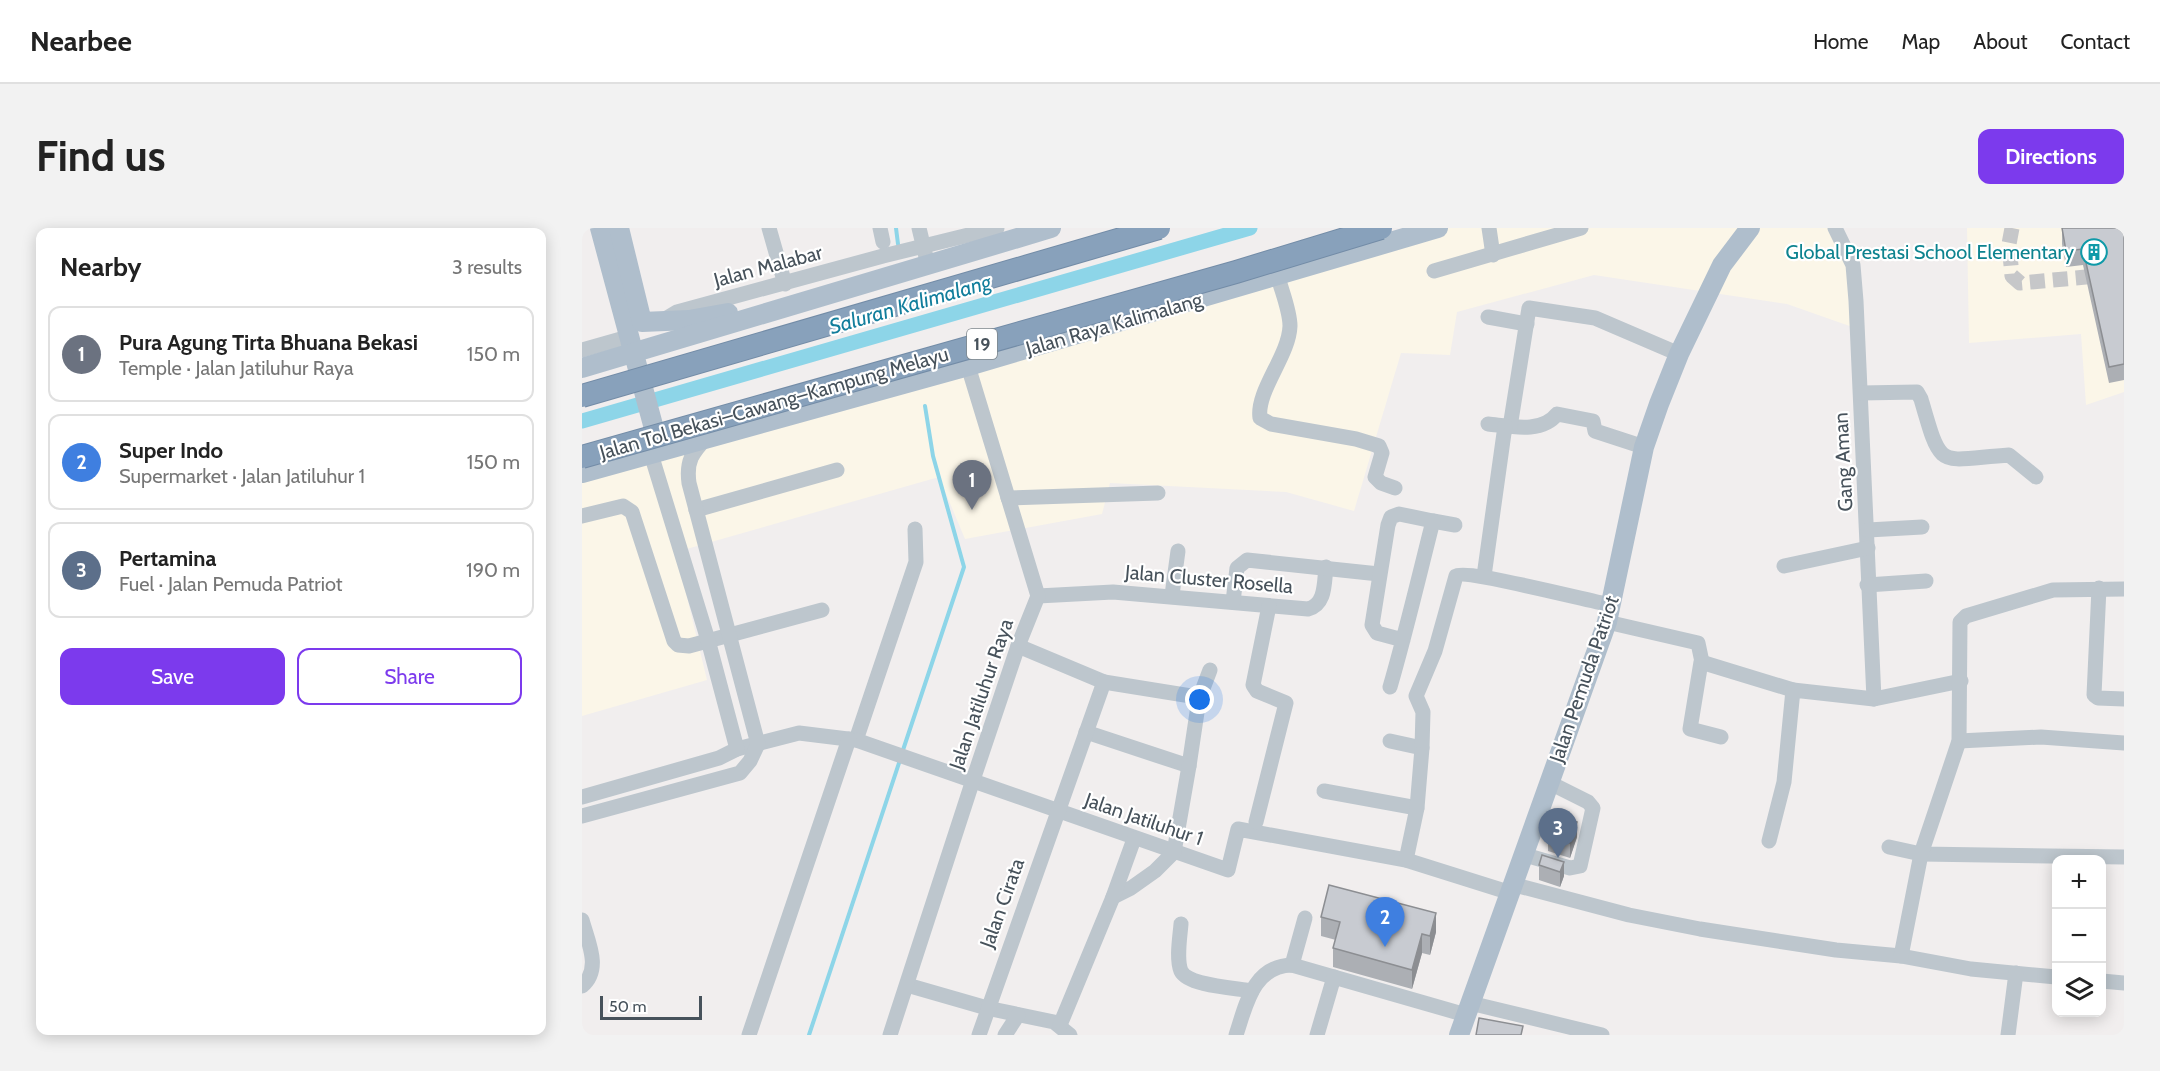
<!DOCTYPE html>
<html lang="en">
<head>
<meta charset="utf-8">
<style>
  body { margin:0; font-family:Cabin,sans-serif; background:#f2f2f2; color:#222 }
  .controls { position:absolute; right:18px; bottom:18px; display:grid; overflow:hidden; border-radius:12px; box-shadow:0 3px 15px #0003 }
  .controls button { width:54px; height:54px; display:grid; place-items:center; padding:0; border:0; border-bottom:2px solid #e0e0e0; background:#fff; color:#222; font:30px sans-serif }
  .scale { position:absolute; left:18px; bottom:15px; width:102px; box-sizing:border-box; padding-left:6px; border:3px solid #47525b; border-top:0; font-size:16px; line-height:21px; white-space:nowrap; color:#47525b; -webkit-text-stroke:4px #fff; paint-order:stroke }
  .you { position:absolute; left:618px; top:472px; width:21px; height:21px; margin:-15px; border:4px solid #fff; border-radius:50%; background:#1a73e8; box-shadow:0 0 0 9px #1a73e833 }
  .badge { display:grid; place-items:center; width:39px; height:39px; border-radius:50%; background:#7c3aed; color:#fff; font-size:20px; font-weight:700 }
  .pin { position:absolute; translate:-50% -50px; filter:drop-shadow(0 2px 3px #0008) }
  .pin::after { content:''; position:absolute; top:32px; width:21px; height:18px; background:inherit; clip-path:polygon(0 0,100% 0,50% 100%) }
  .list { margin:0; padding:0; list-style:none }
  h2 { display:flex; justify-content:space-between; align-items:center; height:78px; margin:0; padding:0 24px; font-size:26px }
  h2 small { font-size:20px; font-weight:400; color:#767676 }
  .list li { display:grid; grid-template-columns:39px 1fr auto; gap:18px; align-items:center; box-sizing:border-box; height:96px; margin:0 12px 12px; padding:0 12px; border:2px solid #e0e0e0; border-radius:12px }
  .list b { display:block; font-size:22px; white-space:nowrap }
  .list p { margin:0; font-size:20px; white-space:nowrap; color:#767676 }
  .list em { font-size:20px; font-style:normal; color:#767676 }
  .actions { display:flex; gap:12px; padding:18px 24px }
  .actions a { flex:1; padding:14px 0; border:2px solid #7c3aed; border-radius:12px; text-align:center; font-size:21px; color:#7c3aed }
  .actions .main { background:#7c3aed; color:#fff }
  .icon { flex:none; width:33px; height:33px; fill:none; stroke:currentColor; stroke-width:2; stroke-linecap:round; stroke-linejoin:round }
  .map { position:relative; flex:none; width:1542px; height:807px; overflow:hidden; border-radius:12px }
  header { display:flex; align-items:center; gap:36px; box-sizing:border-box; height:84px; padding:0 30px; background:#fff; border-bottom:2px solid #e0e0e0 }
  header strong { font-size:28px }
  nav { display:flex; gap:33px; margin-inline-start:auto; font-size:21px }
  .intro { display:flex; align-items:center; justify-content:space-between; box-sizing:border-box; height:144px; padding:0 36px }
  h1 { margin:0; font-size:42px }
  .button { padding:15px 27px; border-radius:12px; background:#7c3aed; color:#fff; font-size:21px; font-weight:700 }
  main { display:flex; gap:36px; padding:0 36px }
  aside { flex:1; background:#fff; border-radius:12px; box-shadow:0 3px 15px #0003 }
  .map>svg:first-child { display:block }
  .commercial { fill:#fbf6e8 }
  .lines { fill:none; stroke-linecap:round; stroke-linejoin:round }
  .stream { stroke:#8dd5e8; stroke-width:4 }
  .canal { stroke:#8dd5e8; stroke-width:15 }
  .minor-tunnel { stroke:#c6c7c9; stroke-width:15; stroke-dasharray:15 8; stroke-linecap:butt }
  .minor { stroke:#bdc6cd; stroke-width:15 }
  .major { stroke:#afbecc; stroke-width:20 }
  .highway-bridge-casing { stroke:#738ca7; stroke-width:24; stroke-linecap:butt }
  .highway-bridge { stroke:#88a1bb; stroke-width:22 }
  .wall { fill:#acafb4 }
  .shaded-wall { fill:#8c8e92 }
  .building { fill:#c8cbd1; stroke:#8c8e92; stroke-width:1.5 }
  .labels { text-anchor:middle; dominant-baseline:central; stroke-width:4.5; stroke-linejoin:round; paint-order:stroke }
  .shield { fill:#fff; stroke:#7e868c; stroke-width:1.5 }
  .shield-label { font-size:18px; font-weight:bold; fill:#47525b }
  .culture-label { font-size:20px; fill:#0d838f; stroke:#fff; text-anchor:end }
  .street-label { font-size:20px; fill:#47525b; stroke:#fff }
  .water-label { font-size:21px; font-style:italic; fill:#127e9c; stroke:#fff }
</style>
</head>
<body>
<header>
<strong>Nearbee</strong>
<nav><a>Home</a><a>Map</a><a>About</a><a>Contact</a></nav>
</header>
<div class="intro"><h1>Find us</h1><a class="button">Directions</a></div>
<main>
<aside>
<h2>Nearby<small>3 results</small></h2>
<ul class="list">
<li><span class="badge" style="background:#6b7280">1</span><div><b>Pura Agung Tirta Bhuana Bekasi</b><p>Temple · Jalan Jatiluhur Raya</p></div><em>150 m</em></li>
<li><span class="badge" style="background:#3f7fe0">2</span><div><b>Super Indo</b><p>Supermarket · Jalan Jatiluhur 1</p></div><em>150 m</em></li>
<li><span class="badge" style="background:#5c6f8a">3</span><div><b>Pertamina</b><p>Fuel · Jalan Pemuda Patriot</p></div><em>190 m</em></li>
</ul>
<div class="actions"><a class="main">Save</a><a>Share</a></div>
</aside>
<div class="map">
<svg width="1542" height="807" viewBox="0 0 1542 807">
  <rect width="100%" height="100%" fill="#f1eeee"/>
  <g class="commercial">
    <path d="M856 0H1253L1271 37 1276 101 1205 76 1012 47 875 84 868 127 819 125 772 283 704 264 528 255 520 286 383 311 357 249 94 324 125 452 0 488V245Z"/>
    <path d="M1385 0H1542V164L1504 177 1499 106 1387 115Z"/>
  </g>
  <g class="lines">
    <g class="stream">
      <path d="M314 0 316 16"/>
      <path d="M320 525 382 339 351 228 343 178"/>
      <path d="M227 807 318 532"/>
    </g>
    <path class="canal" d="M0 193 668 0"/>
    <path class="minor-tunnel" d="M1430 0 1427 16 1430 48 1438 55 1515 48 1519 0"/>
    <g class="minor">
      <path d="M187 0 203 56"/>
      <path d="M298 0 301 14"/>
      <path d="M337 0 344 29"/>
      <path d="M907 0 911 27"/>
      <path d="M1253 0 1271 37 1274 73 1292 471"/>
      <path d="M852 43 999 0"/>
      <path d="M696 49C700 64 708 83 708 98 707 128 674 163 678 190L689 196 774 211 797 218 800 225 793 249 799 255 813 260"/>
      <path d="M906 89 945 96"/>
      <path d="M85 90 95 84 301 28 415 0"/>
      <path d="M0 122 46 109"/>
      <path d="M1279 165 1335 164 1339 171C1360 244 1355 232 1427 227L1454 249"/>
      <path d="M906 196C927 198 960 206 975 186L1011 193 1013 203 1062 219"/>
      <path d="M928 199 947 80 1013 90 1097 126"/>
      <path d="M426 270 576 265"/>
      <path d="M114 282 255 242"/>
      <path d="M0 288 41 278 50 284 92 413 96 417 107 418 240 382"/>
      <path d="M851 293 873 297"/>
      <path d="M1286 302 1340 299"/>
      <path d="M1202 338 1286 320"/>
      <path d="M902 348 923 198"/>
      <path d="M1285 357 1344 353"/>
      <path d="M1517 360 1512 467 1516 470 1542 471"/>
      <path d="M590 367 596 323"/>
      <path d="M456 368 531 364 726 381C744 376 742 355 744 339"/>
      <path d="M651 374 655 340 665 332 797 346"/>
      <path d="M1025 394 1116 415 1120 434"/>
      <path d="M436 418 522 454"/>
      <path d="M808 459C824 404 837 348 851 293L817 286 809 289 806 297 790 397 795 405 821 412"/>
      <path d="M504 504 607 538 617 471 628 442"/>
      <path d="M1139 509 1108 501 1119 434 1211 462"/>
      <path d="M274 512 334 334 333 301"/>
      <path d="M808 513 840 520"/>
      <path d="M1377 513 1459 509 1542 515"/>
      <path d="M155 521 217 505 274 512 646 642 656 601 824 632 929 665"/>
      <path d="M742 563 835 580"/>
      <path d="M0 569 137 530 155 521 126 412 69 226"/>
      <path d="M0 588 158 545 168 533 176 516 107 255C104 233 110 225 125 209"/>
      <path d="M674 594 704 475 675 463 671 457 687 378"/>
      <path d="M1187 613 1202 554 1211 462 1292 471 1379 453"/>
      <path d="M1307 619 1339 626 1542 629"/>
      <path d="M943 627 988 640 998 638 1011 580 1006 574 966 554"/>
      <path d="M824 632 835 580 840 520 841 484 834 468 853 423 874 348C883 341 1008 373 1029 377"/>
      <path d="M933 657 1047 687 1118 701 1254 722 1319 728 1389 741 1474 749"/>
      <path d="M531 669 549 660 573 643 592 624 607 538"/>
      <path d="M0 692C6 714 20 741 0 758"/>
      <path d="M599 696C598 709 594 731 599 743 606 758 655 760 670 763"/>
      <path d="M1319 728 1339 626 1377 513 1378 394 1384 388 1471 362 1542 361"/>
      <path d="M710 737 723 690"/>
      <path d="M1520 753 1542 755"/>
      <path d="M325 757 405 780 472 794 488 807"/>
      <path d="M888 775 1020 807"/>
      <path d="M478 797 531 669 552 611"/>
      <path d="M167 807 267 511"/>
      <path d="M308 807 391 552 436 418 456 368 386 138"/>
      <path d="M397 807 522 454 609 468 617 471"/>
      <path d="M423 807 436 787"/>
      <path d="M654 807C664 777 671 738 710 737L884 787"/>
      <path d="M735 807 752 749"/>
      <path d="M1426 807 1434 745"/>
    </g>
    <g class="major">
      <path d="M18 0 78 223"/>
      <path d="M37 0 60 94 107 92 146 85"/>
      <path d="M0 140 469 0"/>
      <path d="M0 245 386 138 856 0"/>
      <path d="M877 807 1025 394 1062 219 1077 176 1097 126 1140 37 1168 0"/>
    </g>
    <g class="highway-bridge-casing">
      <g id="highway-bridge">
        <path d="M0 168 577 0"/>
        <path d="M0 229 654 44 799 0"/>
      </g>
    </g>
    <use href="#highway-bridge" class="highway-bridge"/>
  </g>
  <g class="wall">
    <path d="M1480 0H1542V152L1527 155 1501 37 1484 39 1480 16Z"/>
    <path d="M966 609H995L988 630 966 623Z"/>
    <path d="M982 634V648L978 659 957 652V637Z"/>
    <path d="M739 689 854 704 848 727 840 725 830 761 751 739V720L754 712 739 708Z"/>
  </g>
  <g class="shaded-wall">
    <path d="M995 594V609L988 630V615Z"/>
    <path d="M982 634V648L978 659V644Z"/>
    <path d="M854 685V704L848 727V708Z"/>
    <path d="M840 706V725L830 761V742Z"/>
  </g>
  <g class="building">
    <path d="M1480 0H1542V136L1527 139 1501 21 1484 23Z"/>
    <path d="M973 587 995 594 988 615 966 609Z"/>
    <path d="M960 627 982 634 978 644 957 637Z"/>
    <path d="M747 657 854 685 848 708 840 706 830 742 751 720 758 694 739 689Z"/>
    <path d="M897 790 941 798 939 807H894Z"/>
  </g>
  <defs>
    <g id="building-ring" transform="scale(1.35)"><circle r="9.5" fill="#fff" stroke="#0f9aa8" stroke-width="1.5"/><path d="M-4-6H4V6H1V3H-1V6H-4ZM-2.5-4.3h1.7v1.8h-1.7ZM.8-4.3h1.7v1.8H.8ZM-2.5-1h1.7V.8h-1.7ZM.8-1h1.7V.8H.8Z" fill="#0f9aa8"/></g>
  </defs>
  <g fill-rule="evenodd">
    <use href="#building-ring" x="1512" y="24"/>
  </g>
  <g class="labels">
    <rect class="shield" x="385" y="101" width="30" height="30" rx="4.5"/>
    <g class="shield-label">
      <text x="400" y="116">19</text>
    </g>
    <g class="culture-label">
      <text x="1492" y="24">Global Prestasi School Elementary</text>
    </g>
    <g class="street-label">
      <text transform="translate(186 38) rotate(-15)">Jalan Malabar</text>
      <text transform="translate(532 96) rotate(-16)">Jalan Raya Kalimalang</text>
      <text transform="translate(192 175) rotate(-16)">Jalan Tol Bekasi–Cawang–Kampung Melayu</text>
      <text transform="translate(1261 234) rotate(-93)">Gang Aman</text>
      <text transform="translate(627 351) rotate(5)">Jalan Cluster Rosella</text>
      <text transform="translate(1002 451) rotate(-71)">Jalan Pemuda Patriot</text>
      <text transform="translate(399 466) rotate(-71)">Jalan Jatiluhur Raya</text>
      <text transform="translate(562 591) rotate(19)">Jalan Jatiluhur 1</text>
      <text transform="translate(420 675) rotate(-70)">Jalan Cirata</text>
    </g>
    <g class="water-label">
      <text transform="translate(328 76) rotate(-16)">Saluran Kalimalang</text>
    </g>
  </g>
</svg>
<div class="controls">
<button>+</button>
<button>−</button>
<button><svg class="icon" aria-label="layers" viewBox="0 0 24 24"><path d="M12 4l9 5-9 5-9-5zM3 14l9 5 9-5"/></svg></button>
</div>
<div class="scale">50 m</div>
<div class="you"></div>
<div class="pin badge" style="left:390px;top:282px;background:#6b7280">1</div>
<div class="pin badge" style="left:803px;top:719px;background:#3f7fe0">2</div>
<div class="pin badge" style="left:976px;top:630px;background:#5c6f8a">3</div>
</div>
</main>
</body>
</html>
